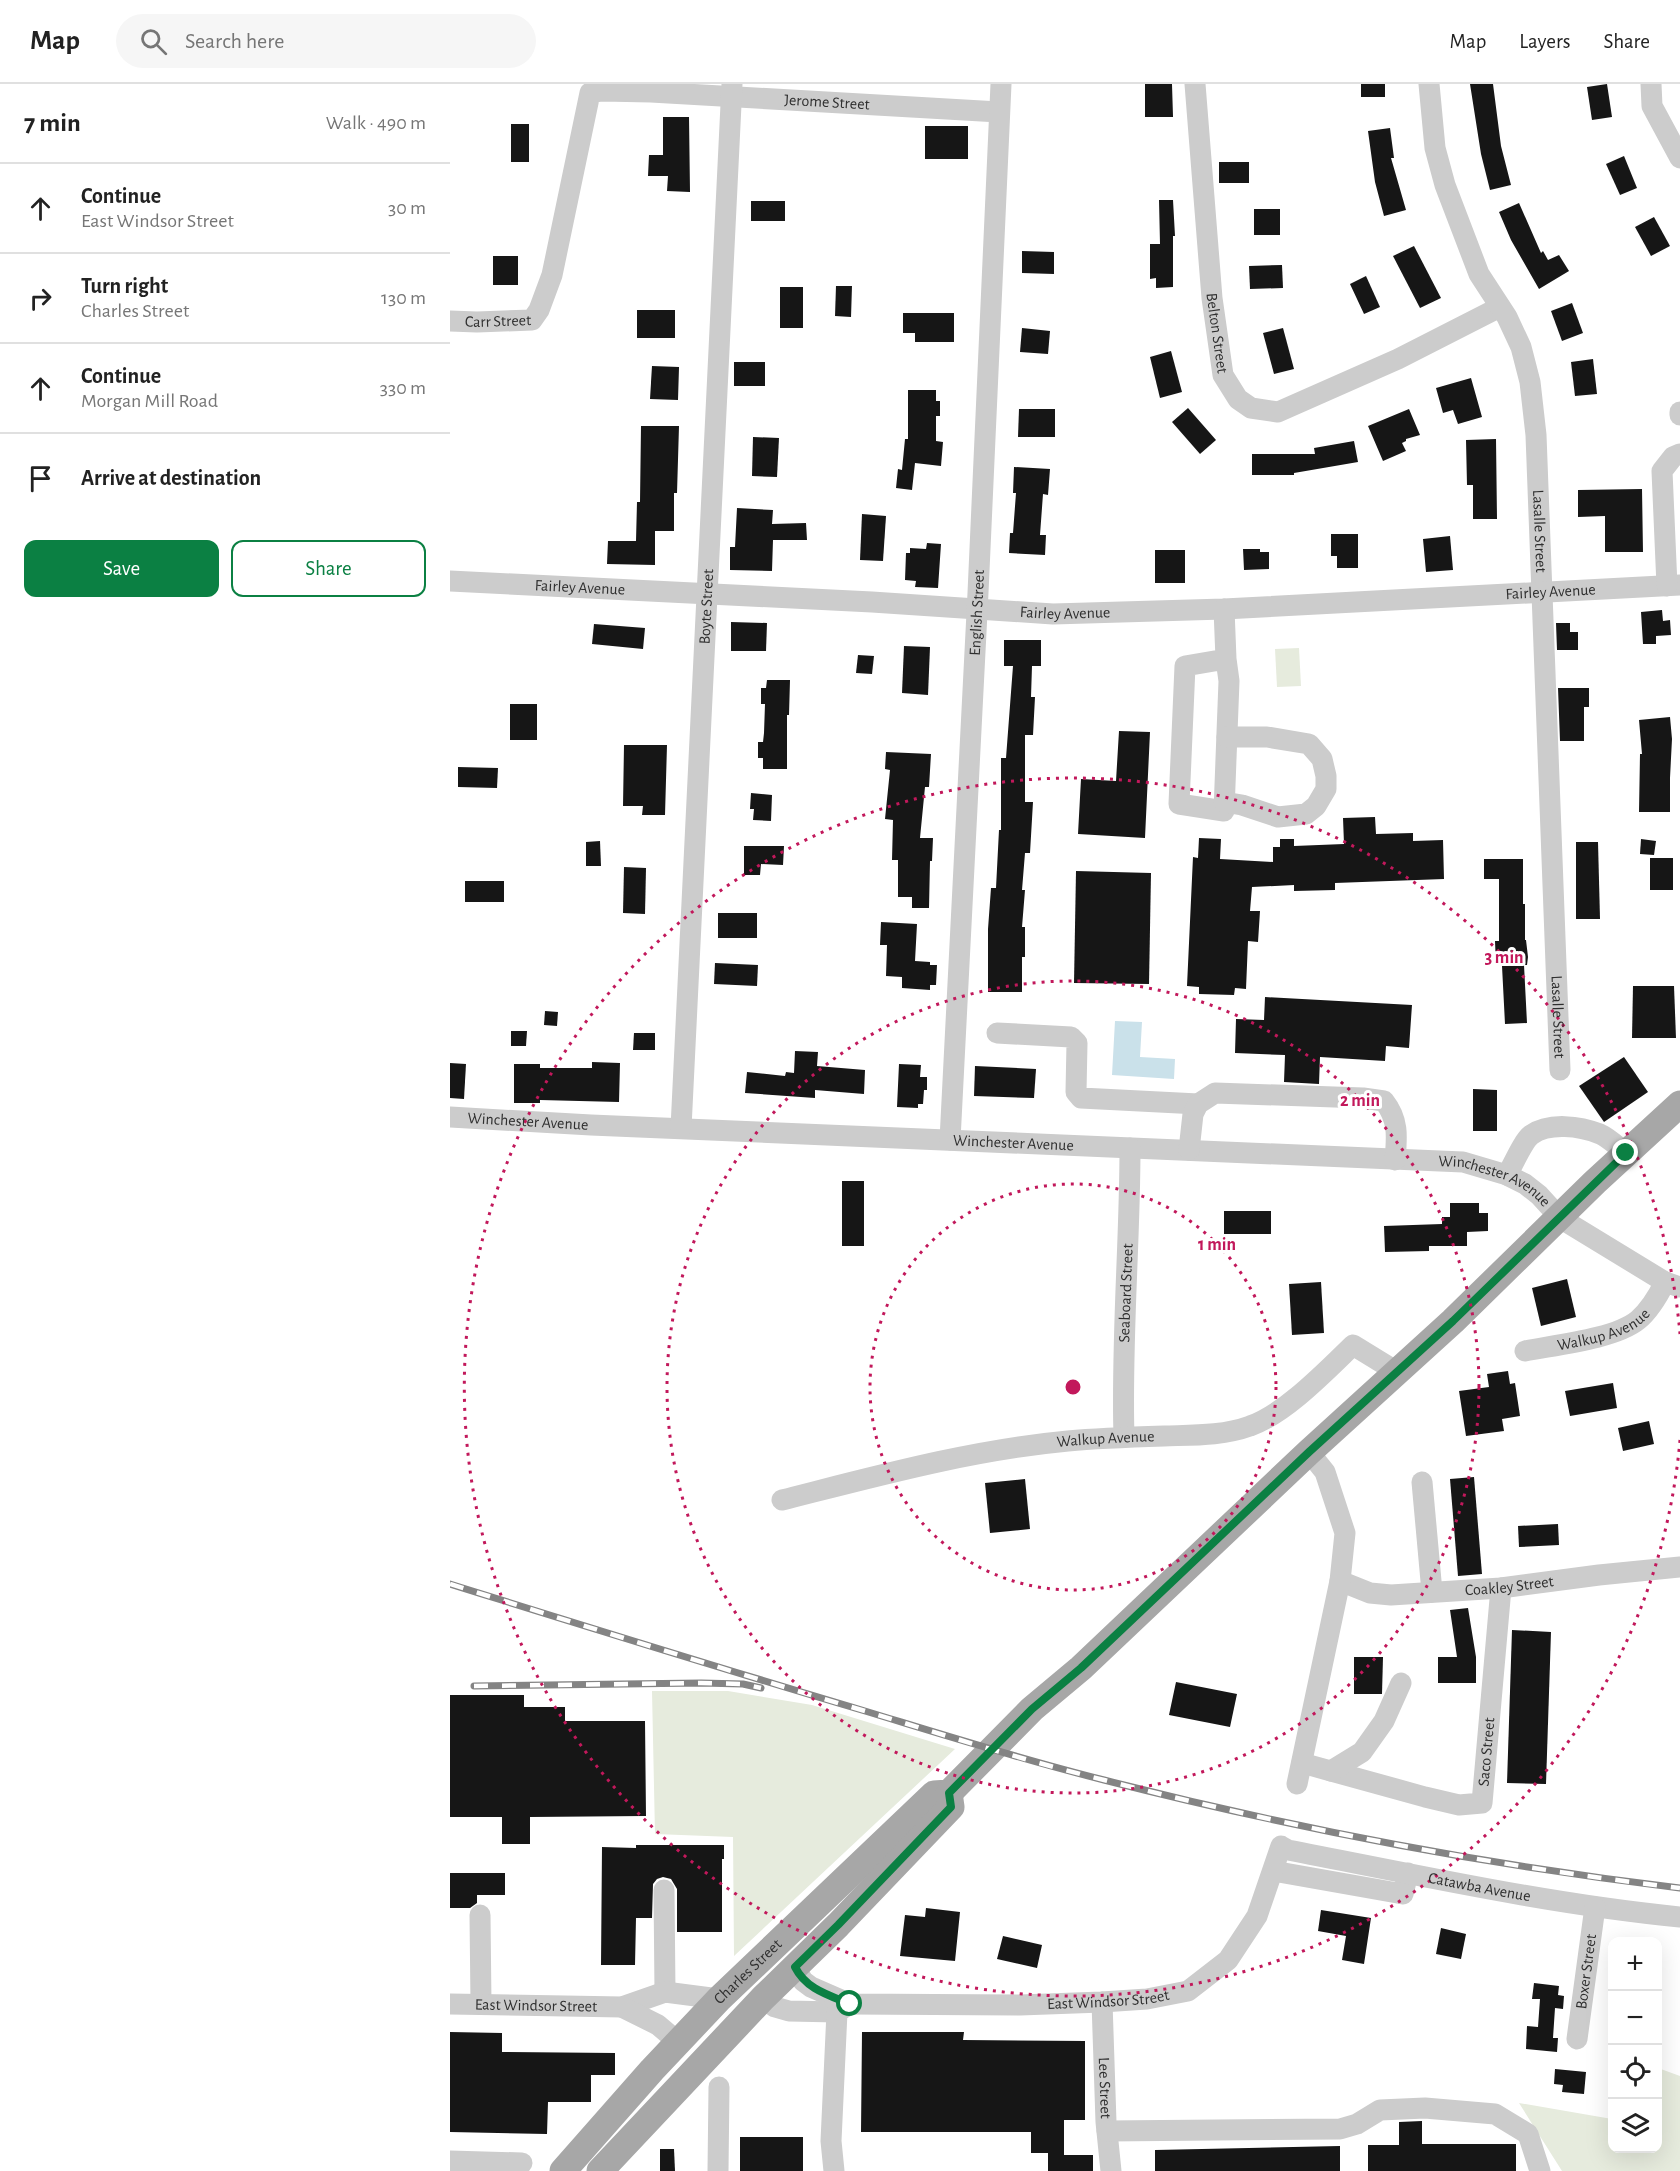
<!DOCTYPE html>
<html lang="en">
<head>
<meta charset="utf-8">
<style>
  body { margin:0; font-family:"Alegreya Sans",sans-serif; background:#f6f6f6; color:#222 }
  .controls { position:absolute; right:18px; bottom:18px; display:grid; overflow:hidden; border-radius:12px; box-shadow:0 6px 24px #0002 }
  .controls button { width:54px; height:54px; display:grid; place-items:center; padding:0; border:0; border-bottom:2px solid #e0e0e0; background:#fff; color:#222; font:30px sans-serif }
  .stop { position:absolute; width:18px; height:18px; margin:-14px; border:4px solid #0b8043; border-radius:50%; background:#fff }
  .stop.end { background:#0b8043; border-color:#fff; box-shadow:0 2px 6px #0008 }
  .list { margin:0; padding:0; list-style:none }
  h2 { display:flex; justify-content:space-between; align-items:center; height:78px; margin:0; padding:0 24px; font-size:26px }
  h2 small { font-size:20px; font-weight:400; color:#767676 }
  .list li { display:grid; grid-template-columns:39px 1fr auto; gap:18px; align-items:center; box-sizing:border-box; height:90px; padding:0 24px; border-top:2px solid #e0e0e0 }
  .list b { display:block; font-size:22px; white-space:nowrap }
  .list p { margin:0; font-size:20px; white-space:nowrap; color:#767676 }
  .list em { font-size:20px; font-style:normal; color:#767676 }
  .actions { display:flex; gap:12px; padding:18px 24px }
  .actions a { flex:1; padding:14px 0; border:2px solid #0b8043; border-radius:12px; text-align:center; font-size:21px; color:#0b8043 }
  .actions .main { background:#0b8043; color:#fff }
  .icon { flex:none; width:33px; height:33px; fill:none; stroke:currentColor; stroke-width:2; stroke-linecap:round; stroke-linejoin:round }
  .map { position:relative; flex:none; width:1230px; height:2087px; overflow:hidden }
  header { display:flex; align-items:center; gap:36px; box-sizing:border-box; height:84px; padding:0 30px; background:#fff; border-bottom:2px solid #e0e0e0 }
  header strong { font-size:28px }
  nav { display:flex; gap:33px; margin-inline-start:auto; font-size:21px }
  .search { width:420px; height:54px; background:#f6f6f6; display:flex; align-items:center; gap:15px; box-sizing:border-box; padding:0 21px; border-radius:33px; color:#767676; font-size:22px }
  main { display:flex }
  aside { flex:1; background:#fff }
  .map>svg:first-child { display:block }
  .green { fill:#e6ebdd }
  .water { fill:#cae1ea }
  .building { fill:#161616 }
  .lines { fill:none; stroke-linecap:round; stroke-linejoin:round }
  .minor { stroke:#ccc; stroke-width:21 }
  .major { stroke:#a7a7a7; stroke-width:27 }
  .rail-casing { stroke:#848484; stroke-width:7 }
  .rail { stroke:#fff; stroke-width:4.5; stroke-dasharray:14; stroke-linecap:butt }
  .route { stroke:#0b8043; stroke-width:8 }
  .ring { fill:none; stroke:#c2185b; stroke-width:3; stroke-dasharray:3 6 }
  .labels { text-anchor:middle; dominant-baseline:central; stroke-width:6; stroke-linejoin:round; paint-order:stroke }
  .street-label { font-size:16px; fill:#2f2f2f; stroke:#fff }
  .centre { fill:#c2185b; stroke:#fff; stroke-width:3 }
  .ring-label { font-size:18px; text-anchor:middle; font-weight:bold; fill:#c2185b; stroke:#fff; stroke-width:6; stroke-linejoin:round; paint-order:stroke }
</style>
</head>
<body>
<header>
<strong>Map</strong>
<div class="search"><svg class="icon" aria-label="search" viewBox="0 0 24 24"><circle cx="10" cy="10" r="6"/><path d="M15 15l6 6"/></svg>Search here</div>
<nav><a>Map</a><a>Layers</a><a>Share</a></nav>
</header>
<main>
<aside>
<h2>7 min<small>Walk · 490 m</small></h2>
<ul class="list">
<li><svg class="icon" aria-label="ahead" viewBox="0 0 24 24"><path d="M12 20V5M6 11l6-6 6 6"/></svg><div><b>Continue</b><p>East Windsor Street</p></div><em>30 m</em></li>
<li><svg class="icon" aria-label="right" viewBox="0 0 24 24"><path d="M7 20v-9h11M14 6l5 5-5 5"/></svg><div><b>Turn right</b><p>Charles Street</p></div><em>130 m</em></li>
<li><svg class="icon" aria-label="ahead" viewBox="0 0 24 24"><path d="M12 20V5M6 11l6-6 6 6"/></svg><div><b>Continue</b><p>Morgan Mill Road</p></div><em>330 m</em></li>
<li><svg class="icon" aria-label="arrive" viewBox="0 0 24 24"><path d="M6 21V4h12l-3 4 3 4H6"/></svg><div><b>Arrive at destination</b></div></li>
</ul>
<div class="actions"><a class="main">Save</a><a>Share</a></div>
</aside>
<div class="map">
<svg width="1230" height="2087" viewBox="0 0 1230 2087">
  <rect width="100%" height="100%" fill="#fff"/>
  <g class="green">
    <path d="M849 564 851 602 827 603 825 565Z"/>
    <path d="M202 1607H278L362 1621 505 1665 284 1872 283 1753 205 1750Z"/>
    <path d="M1208 1984 1230 1992V2087H1112L1069 2019 1162 2035V2064H1208Z"/>
  </g>
  <path class="water" d="M665 937 692 938 690 973 725 975 724 995 662 991Z"/>
  <g class="building">
    <path d="M695 0H722L723 33H695Z"/>
    <rect x="911" y="0" width="24" height="13"/>
    <path d="M1020 0H1043L1051 62 1061 101 1040 106 1031 70Z"/>
    <path d="M1157 0 1162 33 1142 36 1137 3Z"/>
    <path d="M213 33H239L240 108 217 107 218 92H198L199 71H213Z"/>
    <rect x="61" y="40" width="18" height="38"/>
    <rect x="475" y="42" width="43" height="33"/>
    <path d="M940 44 944 74H941L956 126 934 132 925 98 918 47Z"/>
    <path d="M1174 72 1187 104 1170 111 1156 80Z"/>
    <rect x="769" y="78" width="30" height="21"/>
    <path d="M709 116H723L725 152H723V203L706 204V194L700 195V160H710Z"/>
    <rect x="301" y="117" width="34" height="20"/>
    <path d="M1069 119 1091 169 1093 167 1098 176 1109 171 1119 187 1089 205 1061 156 1049 128Z"/>
    <rect x="804" y="125" width="26" height="26"/>
    <path d="M1204 133 1220 162 1201 172 1185 143Z"/>
    <path d="M964 162 991 214 970 224 943 172Z"/>
    <path d="M572 167 604 168V190L572 189Z"/>
    <rect x="43" y="172" width="25" height="29"/>
    <path d="M832 181 833 204 800 205 799 182Z"/>
    <path d="M916 192 930 223 914 230 900 200Z"/>
    <path d="M386 202H402L401 233 385 232Z"/>
    <rect x="330" y="203" width="23" height="41"/>
    <path d="M1122 219 1133 249 1112 257 1101 227Z"/>
    <rect x="187" y="226" width="38" height="28"/>
    <path d="M453 229H504V258H465V249H453Z"/>
    <path d="M572 244 600 247 598 270 570 268Z"/>
    <path d="M833 244 844 285 824 290 813 249Z"/>
    <path d="M721 267 732 308 710 314 700 273Z"/>
    <path d="M1143 275 1147 310 1125 312 1121 278Z"/>
    <rect x="284" y="278" width="31" height="24"/>
    <path d="M202 282 229 283 228 316 200 315Z"/>
    <path d="M1021 294 1032 333 1008 340 1003 326 993 329 986 304Z"/>
    <path d="M458 306H486V317H490V332H486V357L493 358 491 382 465 379 462 406 446 404 448 385 452 386 455 355H458Z"/>
    <path d="M738 324 766 356 750 370 722 338Z"/>
    <path d="M569 325H605V353H568Z"/>
    <path d="M959 325 970 351 956 355V357L952 359 956 367 933 377 918 342Z"/>
    <path d="M191 342H229L227 409H224V447H205V481L157 480 158 457H186L187 418H190Z"/>
    <path d="M303 353 329 354 327 393 302 392Z"/>
    <path d="M1046 355 1047 435H1023V401H1017L1016 356Z"/>
    <path d="M904 357 908 378 844 389V391H802V370H865L864 364Z"/>
    <path d="M564 383 600 385 598 411 593 410 590 451H596L595 471 559 469 560 449H563L566 409H563Z"/>
    <path d="M1192 405 1193 468H1155V432L1128 433V406Z"/>
    <path d="M287 424 323 426 322 440 356 439 357 456H323L322 487 280 486V463H285Z"/>
    <path d="M412 430 436 432 433 477 410 476Z"/>
    <path d="M881 450H908V484H887V472H881Z"/>
    <path d="M1000 452 1003 486 976 488 973 455Z"/>
    <path d="M477 459 491 460 488 504 465 503 466 497 455 496 456 469H460V464L476 465Z"/>
    <path d="M793 465H810V468H819V485L794 486Z"/>
    <rect x="705" y="466" width="30" height="33"/>
    <path d="M1212 526 1213 537 1220 536 1221 551 1206 552V560H1193L1191 528Z"/>
    <path d="M281 538 317 539 316 567H281Z"/>
    <path d="M1106 539H1120V548H1128V566H1107Z"/>
    <path d="M144 540 195 544 193 565 142 560Z"/>
    <path d="M554 556H591V582H582L581 613H585L583 651H575V718H583L580 769H575L572 806H575L572 843H575V873H572V908H538V845L541 804H546L549 746H551V674H556L563 582H554Z"/>
    <path d="M454 562 480 563 478 611 452 609Z"/>
    <path d="M408 571 424 572 422 590 406 589Z"/>
    <path d="M317 596H340L339 631H337V685H313V674H308V658H313L314 649 315 620H311V604H316Z"/>
    <path d="M1108 604H1139V623H1134V657H1110Z"/>
    <rect x="60" y="620" width="27" height="36"/>
    <path d="M1220 633 1222 655 1220 694V728H1189L1190 670H1192L1189 636Z"/>
    <path d="M669 647 700 648 695 754 628 750 631 695 666 697Z"/>
    <path d="M174 661H217L215 731H192L193 722H173Z"/>
    <path d="M436 668 481 670 479 703H475L470 754H483L482 777H480L479 824H462V813H448V776H442L443 736 435 735 440 686 435 685Z"/>
    <path d="M8 683 48 684 47 704 8 703Z"/>
    <path d="M301 709 322 711 321 737 303 736 304 725H300Z"/>
    <path d="M925 733 926 750 963 749V757L993 756 994 795 885 799V806L844 807V801L802 803 800 827H810L808 858 798 857 796 905 785 904 784 911 749 910V903L737 902 743 773 748 774 749 754 771 755 770 775 823 778V763H830V755H844V762L894 760 893 734Z"/>
    <path d="M1191 755 1206 757 1204 771 1190 770Z"/>
    <path d="M150 757 151 782H136V758Z"/>
    <path d="M1126 758H1148L1150 835H1126Z"/>
    <path d="M294 762H334L333 781 311 780 310 791H294Z"/>
    <rect x="1200" y="774" width="23" height="32"/>
    <path d="M1034 775H1073V820H1075V856H1076L1078 873 1077 881H1074L1077 939 1055 940 1052 882H1046L1045 857H1049V795H1034Z"/>
    <path d="M174 783 196 784 195 830 173 829Z"/>
    <path d="M626 787 701 789 699 900 624 899Z"/>
    <rect x="15" y="797" width="39" height="21"/>
    <rect x="268" y="829" width="39" height="25"/>
    <path d="M431 838 467 840 465 877 480 878V881H487L486 901H480V906L452 904V893L436 892 437 861H430Z"/>
    <path d="M265 879 308 881 307 902 264 900Z"/>
    <path d="M1183 902H1224L1226 954H1182Z"/>
    <path d="M815 913 962 921 959 964 936 962 935 977 870 973 869 1000 834 998 835 971 785 969 786 935 814 936Z"/>
    <path d="M95 927 108 928 107 942 94 941Z"/>
    <path d="M61 947H77L76 962H61Z"/>
    <path d="M184 949H205V966H183Z"/>
    <path d="M345 967 368 968 367 982 415 986 414 1010 365 1006V1014L295 1009 297 988 335 992 336 988 344 989Z"/>
    <path d="M1174 973 1198 1008 1154 1038 1129 1002Z"/>
    <path d="M142 978 170 979 169 1018 90 1016V1019H64V980H90V984H142Z"/>
    <path d="M0 979 16 980 14 1015 0 1014Z"/>
    <path d="M449 980 471 981 470 993H477V1006H474L473 1020H468V1024L447 1023Z"/>
    <path d="M525 982 586 985 584 1014 524 1012Z"/>
    <path d="M1023 1005 1047 1006V1047H1023Z"/>
    <rect x="392" y="1097" width="22" height="65"/>
    <path d="M1000 1119H1029V1129H1038V1147L1017 1148V1162H979V1167L935 1168 934 1142 992 1140V1133H1000Z"/>
    <rect x="774" y="1127" width="47" height="23"/>
    <path d="M1117 1195 1126 1233 1091 1242 1082 1204Z"/>
    <path d="M871 1198 874 1249 842 1251 839 1200Z"/>
    <path d="M1058 1287 1060 1300 1065 1299 1070 1332 1052 1335 1054 1347 1016 1352 1009 1307 1039 1303 1037 1290Z"/>
    <path d="M1163 1299 1167 1324 1120 1332 1115 1307Z"/>
    <path d="M1199 1337 1204 1360 1173 1367 1168 1344Z"/>
    <path d="M1024 1393 1032 1490 1008 1492 1000 1395Z"/>
    <path d="M575 1395 580 1445 540 1449 535 1399Z"/>
    <path d="M1108 1440 1109 1461 1069 1463 1068 1442Z"/>
    <path d="M1018 1524 1026 1573V1599H988V1573H1007L1000 1526Z"/>
    <path d="M1062 1546 1101 1548 1096 1700 1057 1699Z"/>
    <path d="M904 1573H933L932 1610H904Z"/>
    <path d="M726 1598 787 1610 780 1643 719 1631Z"/>
    <path d="M0 1611H74V1623H115V1637H195L196 1732 80 1733V1760H52V1733H0Z"/>
    <path d="M186 1761H274V1775H272V1848H227V1805L221 1795 213 1793 207 1795 203 1800 202 1834H186L185 1881H151L152 1763 186 1764Z"/>
    <path d="M0 1789H55V1811H27V1819L20 1824H0Z"/>
    <path d="M476 1824 510 1828 505 1877 450 1872 455 1831 475 1833Z"/>
    <path d="M871 1826 921 1834 914 1880 892 1876 896 1852 868 1847Z"/>
    <path d="M991 1844 1016 1850 1011 1875 986 1870Z"/>
    <path d="M553 1852 592 1861 587 1884 547 1875Z"/>
    <path d="M1084 1899 1109 1902 1108 1911 1114 1912 1113 1925 1105 1924 1103 1954H1108L1107 1968 1076 1965 1077 1942 1088 1943 1090 1915H1082Z"/>
    <path d="M0 1948 52 1949V1968L165 1969V1991H141V2018H98L97 2050 0 2048Z"/>
    <path d="M412 1948H514L513 1956 635 1957V2036H614V2071H643V2087H598V2069H581V2048H411Z"/>
    <path d="M1105 1985 1136 1988 1134 2010 1112 2008 1113 2001 1104 2000Z"/>
    <path d="M972 2037V2060H1066V2087H918V2061H949V2038Z"/>
    <rect x="290" y="2053" width="63" height="34"/>
    <path d="M890 2062V2087H705V2066Z"/>
    <path d="M210 2065H224L225 2087H210Z"/>
  </g>
  <g class="lines">
    <g class="minor">
      <path id="s1" d="M745 0 762 214 773 291 788 315 801 324 828 328 948 275 1050 223"/>
      <path id="s2" d="M979 0 985 64 995 101 1029 190 1057 233 1071 263 1080 298 1086 351 1110 986"/>
      <path d="M1201 0 1202 22 1230 74"/>
      <path id="s3" d="M0 237 27 238 82 236 89 226 102 191 140 9 152 7 201 8 549 28"/>
      <path d="M1230 328V331"/>
      <path id="s4" d="M0 497 422 518 603 530 774 525 1230 501"/>
      <path d="M1217 502 1212 387 1223 373 1230 370"/>
      <path d="M774 525 776 575 779 597 774 727 729 720 735 582 776 575"/>
      <path d="M774 718 792 721 828 733 856 730 866 722 876 705V692L872 675 859 660 817 653H777"/>
      <path d="M547 949 621 953 627 959 626 1008 631 1014 748 1020"/>
      <path id="s5" d="M0 1033 141 1041 1013 1078 1057 1091 1075 1100 1089 1111 1110 1134 1215 1198 1230 1203"/>
      <path id="s6" d="M231 1044 282 0"/>
      <path id="s7" d="M500 1056 528 509 551 0"/>
      <path d="M739 1066 743 1030 748 1020 765 1009 913 1014 934 1017C949 1036 947 1053 945 1076"/>
      <path d="M1057 1091C1063 1081 1073 1057 1081 1051 1099 1038 1130 1042 1150 1050 1159 1054 1168 1063 1176 1069"/>
      <path id="s8" d="M1075 1267C1105 1261 1165 1255 1188 1236 1200 1226 1208 1212 1215 1198"/>
      <path id="s9" d="M674 1353C671 1257 680 1160 680 1064"/>
      <path d="M972 1398 982 1508"/>
      <path id="s10" d="M332 1416C427 1392 521 1366 618 1357 650 1354 682 1353 714 1352 742 1351 773 1352 800 1342 835 1330 876 1287 903 1261L947 1288"/>
      <path id="s11" d="M890 1497 920 1509 941 1511 1051 1504 1149 1491 1230 1483"/>
      <path id="s12" d="M852 1679 975 1713 1009 1721 1032 1719 1051 1504"/>
      <path d="M881 1687 912 1668 934 1637 951 1599"/>
      <path d="M847 1700 890 1497 895 1449 875 1388 859 1368"/>
      <path d="M823 1787 953 1810 958 1789"/>
      <path d="M214 1806 215 1908"/>
      <path d="M30 1831 31 1920"/>
      <path id="s13" d="M345 1883 353 1897 361 1903 400 1920 570 1921 652 1918 697 1915 738 1907 778 1876 807 1832 831 1762 838 1766C968 1791 1098 1820 1230 1833"/>
      <path d="M313 1914 325 1923 339 1927 387 1928 397 1922"/>
      <path id="s14" d="M652 1918 656 2038 661 2087"/>
      <path id="s15" d="M0 1920 172 1923 215 1908 269 1915"/>
      <path d="M172 1923 208 1941 228 1958"/>
      <path id="s16" d="M1127 1955 1145 1823"/>
      <path d="M657 2047 890 2045 907 2040 930 2026 975 2024 1045 2030 1078 2050 1090 2087"/>
      <path d="M0 2077 72 2079"/>
      <path d="M268 2087 269 2003"/>
      <path d="M384 2087 381 2057 387 1928"/>
    </g>
    <g class="major">
      <path id="s17" d="M113 2087 202 1986 269 1915 484 1710 499 1709 582 1625 631 1584 859 1368 1003 1237 1145 1098 1230 1020"/>
      <path d="M150 2087 313 1914 388 1841 501 1723 499 1709"/>
    </g>
    <g class="rail-casing">
      <g id="rail">
        <path d="M0 1500C138 1543 276 1586 415 1627 494 1651 573 1676 654 1696 843 1744 1036 1781 1230 1804"/>
        <path d="M24 1602 251 1599 293 1600 311 1604"/>
      </g>
    </g>
    <use href="#rail" class="rail"/>
  </g>
  <g class="lines">
    <path class="route" d="M400 1920C378 1911 356 1905 345 1883L388 1841 501 1723 499 1709 582 1625 631 1584 859 1368 1003 1237 1176 1069"/>
  </g>
  <g class="ring">
    <circle cx="623" cy="1303" r="203"/>
    <circle cx="623" cy="1303" r="406"/>
    <path d="M1230 1356A609 609 0 1 1 1230 1250"/>
  </g>
  <g class="labels">
    <g class="street-label">
      <text stroke="none"><textPath href="#s3" startOffset="555">Jerome Street</textPath></text>
      <text stroke="none"><textPath href="#s3" startOffset="48">Carr Street</textPath></text>
      <text stroke="none"><textPath href="#s1" startOffset="250">Belton Street</textPath></text>
      <text stroke="none"><textPath href="#s2" startOffset="468">Lasalle Street</textPath></text>
      <text stroke="none"><textPath href="#s4" startOffset="130">Fairley Avenue</textPath></text>
      <text stroke="none"><textPath href="#s4" startOffset="1102">Fairley Avenue</textPath></text>
      <text stroke="none"><textPath href="#s6" startOffset="522">Boyte Street</textPath></text>
      <text stroke="none"><textPath href="#s7" startOffset="528">English Street</textPath></text>
      <text stroke="none"><textPath href="#s4" startOffset="616">Fairley Avenue</textPath></text>
      <text stroke="none"><textPath href="#s2" startOffset="954">Lasalle Street</textPath></text>
      <text stroke="none"><textPath href="#s5" startOffset="78">Winchester Avenue</textPath></text>
      <text stroke="none"><textPath href="#s5" startOffset="564">Winchester Avenue</textPath></text>
      <text stroke="none"><textPath href="#s5" startOffset="1050">Winchester Avenue</textPath></text>
      <text stroke="none"><textPath href="#s9" startOffset="144">Seaboard Street</textPath></text>
      <text stroke="none"><textPath href="#s8" startOffset="82">Walkup Avenue</textPath></text>
      <text stroke="none"><textPath href="#s10" startOffset="330">Walkup Avenue</textPath></text>
      <text stroke="none"><textPath href="#s11" startOffset="172">Coakley Street</textPath></text>
      <text stroke="none"><textPath href="#s12" startOffset="237">Saco Street</textPath></text>
      <text stroke="none"><textPath href="#s13" startOffset="788">Catawba Avenue</textPath></text>
      <text stroke="none"><textPath href="#s17" startOffset="272">Charles Street</textPath></text>
      <text stroke="none"><textPath href="#s16" startOffset="68">Boxer Street</textPath></text>
      <text stroke="none"><textPath href="#s13" startOffset="327">East Windsor Street</textPath></text>
      <text stroke="none"><textPath href="#s15" startOffset="86">East Windsor Street</textPath></text>
      <text stroke="none"><textPath href="#s14" startOffset="86">Lee Street</textPath></text>
    </g>
  </g>
  <circle cx="623" cy="1303" r="9" class="centre"/>
  <g class="ring-label">
    <text x="1054" y="879">3 min</text>
    <text x="910" y="1022">2 min</text>
    <text x="767" y="1166">1 min</text>
  </g>
</svg>
<div class="controls">
<button>+</button>
<button>−</button>
<button><svg class="icon" aria-label="locate" viewBox="0 0 24 24"><circle cx="12" cy="12" r="6"/><path d="M12 2v4M12 18v4M2 12h4M18 12h4"/></svg></button>
<button><svg class="icon" aria-label="layers" viewBox="0 0 24 24"><path d="M12 4l9 5-9 5-9-5zM3 14l9 5 9-5"/></svg></button>
</div>
<div class="stop" style="left:400px;top:1920px"></div>
<div class="stop end" style="left:1176px;top:1069px"></div>
</div>
</main>
</body>
</html>
